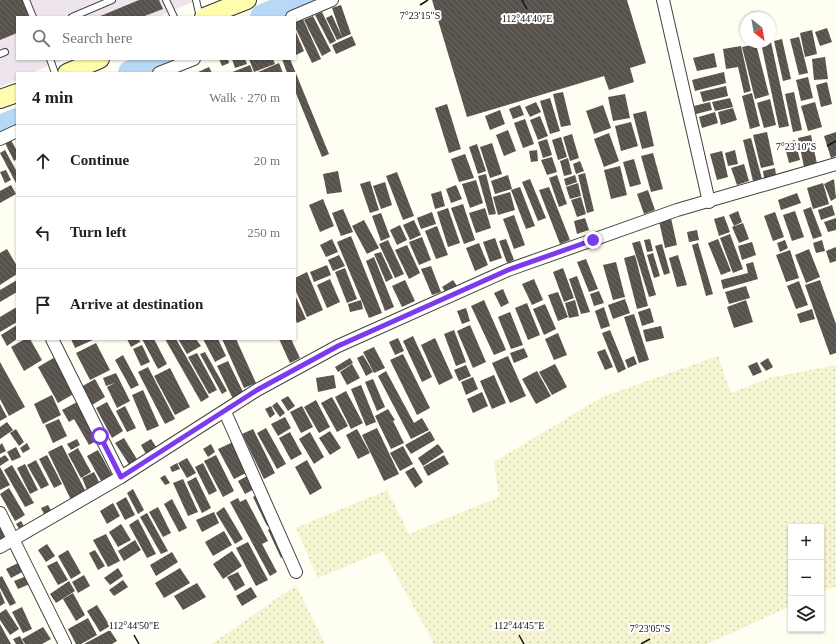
<!DOCTYPE html>
<html lang="en">
<head>
<meta charset="utf-8">
<style>
  body { margin:0; font-family:"Times New Roman",serif; background:#f6f6f6; color:#222 }
  .controls { position:absolute; right:12px; bottom:12px; display:grid; overflow:hidden; border-radius:0px; box-shadow:0 1px 3px #0004 }
  .controls button { width:36px; height:36px; display:grid; place-items:center; padding:0; border:0; border-bottom:1px solid #e0e0e0; background:#fff; color:#222; font:20px sans-serif }
  .compass { position:absolute; left:740px; top:12px; width:36px; height:36px; border-radius:50%; background:#fff; box-shadow:0 1px 3px #0004; rotate:149deg }
  .stop { position:absolute; width:12px; height:12px; margin:-9px; border:3px solid #7c3aed; border-radius:50%; background:#fff }
  .stop.end { background:#7c3aed; border-color:#fff; box-shadow:0 1px 4px #0008 }
  .list { margin:0; padding:0; list-style:none }
  h2 { display:flex; justify-content:space-between; align-items:center; height:52px; margin:0; padding:0 16px; font-size:17px }
  h2 small { font-size:13px; font-weight:400; color:#767676 }
  .list li { display:grid; grid-template-columns:26px 1fr auto; gap:12px; align-items:center; box-sizing:border-box; height:72px; padding:0 16px; border-top:1px solid #e0e0e0 }
  .list b { display:block; font-size:15px; white-space:nowrap }
  .list em { font-size:13px; font-style:normal; color:#767676 }
  .icon { flex:none; width:22px; height:22px; fill:none; stroke:currentColor; stroke-width:2; stroke-linecap:round; stroke-linejoin:round }
  .map { position:relative; flex:none; width:836px; height:644px; overflow:hidden }
  .search { position:absolute; background:#fff; box-shadow:0 1px 3px #0004; left:16px; top:16px; width:280px; height:44px; display:flex; align-items:center; gap:10px; box-sizing:border-box; padding:0 14px; border-radius:0px; color:#767676; font-size:15px }
  .panel { position:absolute; background:#fff; box-shadow:0 1px 3px #0004; left:16px; top:72px; width:280px; height:268px; border-radius:0px }
  .map>svg:first-child { display:block }
  .industrial { fill:#eee4ee }
  .farmland { fill:url(#farmland-dots) }
  .lines { fill:none; stroke-linecap:round; stroke-linejoin:round }
  .river { stroke:#b7d9f6; stroke-width:26 }
  .building { fill:url(#building-back-hatch) }
  .lane-casing { stroke:#434343; stroke-width:8 }
  .street-casing { stroke:#434343; stroke-width:14 }
  .secondary-casing { stroke:#323232; stroke-width:20 }
  .lane { stroke:#fff; stroke-width:6 }
  .street { stroke:#fff; stroke-width:12 }
  .secondary { stroke:#fefdae; stroke-width:18 }
  .route { stroke:#7c3aed; stroke-width:5 }
  .ticks { fill:none; stroke:#101010; stroke-width:1.5 }
  .ticks-label { font-size:10px; text-anchor:middle; fill:#101010; stroke:#fff; stroke-width:4; stroke-linejoin:round; paint-order:stroke }
</style>
</head>
<body>
<div class="map">
<svg width="836" height="644" viewBox="0 0 836 644">
  <defs>
    <pattern id="farmland-dots" width="8" height="8" patternUnits="userSpaceOnUse"><rect width="8" height="8" fill="#f5f5d2"/><path d="M2 2h.1M6 6h.1" fill="none" stroke="#d1d1b3" stroke-width="1.8" stroke-linecap="round"/></pattern>
    <pattern id="building-back-hatch" width="6" height="6" patternUnits="userSpaceOnUse"><rect width="6" height="6" fill="#58524c"/><path d="M-1 5l2 2M0 0l6 6M5-1l2 2" fill="none" stroke="#6b6661"/></pattern>
  </defs>
  <rect width="100%" height="100%" fill="#fffef2"/>
  <path class="industrial" d="M0 0H197L158 17H17V59H64L32 73H17V80L0 87Z"/>
  <g class="farmland">
    <path d="M718 356 731 393 769 378 836 365V586L821 593V527H791V606L707 644H434L383 551 318 578 296 528 387 490 409 534 499 497 494 462 602 397Z"/>
    <path d="M296 585 325 644H212Z"/>
  </g>
  <g class="lines">
    <g class="river">
      <path d="M263 17 303 0"/>
      <path d="M131 73 164 59"/>
      <path d="M0 128 17 121"/>
    </g>
  </g>
  <g class="building">
    <path d="M0 0H23L31 17H17V33L0 40Z"/>
    <path d="M139 0H159L163 9 142 17H98Z"/>
    <path d="M432 0H627L646 63 630 68 634 82 609 90 604 76 467 117Z"/>
    <path d="M341 5 351 34 337 40 326 18 332 15 342 37 332 8Z"/>
    <path d="M322 12 336 41 330 44 315 15Z"/>
    <path d="M313 16 331 51 322 56 304 20Z"/>
    <path d="M302 17 321 59 312 63 295 27V19Z"/>
    <path d="M827 28 832 42 820 46 815 32Z"/>
    <path d="M295 30 304 51 296 55 295 53Z"/>
    <path d="M812 30 817 54 805 57 800 33Z"/>
    <path d="M352 36 356 45 336 54 332 45Z"/>
    <path d="M799 37 808 73 799 75 790 39Z"/>
    <path d="M782 39 791 79 783 81 774 41Z"/>
    <path d="M771 42 789 126 779 128 761 43Z"/>
    <path d="M756 44 769 95 755 99 742 47Z"/>
    <path d="M741 46 751 91 744 93 738 67 726 69 723 49Z"/>
    <path d="M714 53 717 67 697 71 693 58Z"/>
    <path d="M825 57 828 79 814 80 812 59Z"/>
    <path d="M219 59H228L229 63 222 66Z"/>
    <path d="M232 59H245L247 64 235 68Z"/>
    <path d="M249 59H273L275 64 254 72Z"/>
    <path d="M282 59H290L329 154 322 157 295 91V73H287Z"/>
    <path d="M279 63 283 73H259L258 72Z"/>
    <path d="M250 65 253 73H230Z"/>
    <path d="M209 67 212 73H196Z"/>
    <path d="M724 72 726 83 695 91 692 80Z"/>
    <path d="M808 77 813 98 801 101 796 80Z"/>
    <path d="M827 82 832 104 821 107 816 85Z"/>
    <path d="M726 86 728 96 703 102 700 92Z"/>
    <path d="M563 92 571 125 561 127 553 94Z"/>
    <path d="M794 92 802 130 793 132 785 94Z"/>
    <path d="M752 93 760 126 750 129 742 96Z"/>
    <path d="M625 94 630 118 613 121 608 97Z"/>
    <path d="M550 98 560 131 550 134 540 101Z"/>
    <path d="M730 98 733 107 715 111 712 102Z"/>
    <path d="M770 99 776 125 764 128 757 103Z"/>
    <path d="M536 102 541 112 530 117 525 107Z"/>
    <path d="M710 102 712 110 696 114 694 106Z"/>
    <path d="M815 102 822 127 808 131 801 106Z"/>
    <path d="M447 104 461 149 449 153 435 108Z"/>
    <path d="M520 105 524 115 513 119 509 109Z"/>
    <path d="M603 105 611 128 594 134 586 111Z"/>
    <path d="M733 108 737 120 721 125 718 112Z"/>
    <path d="M500 110 505 124 490 130 485 116Z"/>
    <path d="M646 111 654 146 642 149 633 114Z"/>
    <path d="M715 112 718 123 702 128 699 117Z"/>
    <path d="M540 116 548 136 538 140 530 120Z"/>
    <path d="M525 119 534 144 523 148 514 123Z"/>
    <path d="M631 122 638 146 621 151 615 126Z"/>
    <path d="M508 130 516 151 504 156 496 135Z"/>
    <path d="M767 132 774 165 761 168 753 135Z"/>
    <path d="M836 132V156L831 158 824 136Z"/>
    <path d="M609 133 619 161 604 167 594 139Z"/>
    <path d="M572 134 579 158 570 161 563 137Z"/>
    <path d="M811 135 817 164 804 167 798 138Z"/>
    <path d="M561 137 567 157 558 160 552 140Z"/>
    <path d="M751 138 762 179 753 181 743 140Z"/>
    <path d="M547 139 552 155 543 158 538 142Z"/>
    <path d="M11 140 17 151V159L14 161 5 143Z"/>
    <path d="M795 140 800 160 789 163 784 143Z"/>
    <path d="M492 143 502 174 490 178 480 147Z"/>
    <path d="M477 144 486 171 478 174 469 147Z"/>
    <path d="M5 150 17 172V185L0 153Z"/>
    <path d="M537 150 538 161 531 162 529 151Z"/>
    <path d="M735 150 738 164 728 166 725 153Z"/>
    <path d="M722 151 728 177 717 180 710 154Z"/>
    <path d="M653 153 663 189 651 192 641 156Z"/>
    <path d="M465 154 474 178 459 182 451 159Z"/>
    <path d="M552 157 557 172 547 175 541 160Z"/>
    <path d="M568 158 572 174 564 176 560 161Z"/>
    <path d="M634 159 641 184 630 187 623 162Z"/>
    <path d="M580 161 584 171 576 174 573 164Z"/>
    <path d="M744 164 749 181 737 185 731 168Z"/>
    <path d="M620 166 627 195 611 199 604 170Z"/>
    <path d="M775 168 776 175 764 178 763 171Z"/>
    <path d="M6 170 11 180 5 183 0 172Z"/>
    <path d="M338 171 342 192 327 194 323 174Z"/>
    <path d="M397 172 414 216 403 220 386 176Z"/>
    <path d="M585 173 594 211 587 213 578 175Z"/>
    <path d="M486 174 496 214 489 215 478 176Z"/>
    <path d="M508 175 512 189 495 194 491 181Z"/>
    <path d="M557 175 567 204 559 207 549 178Z"/>
    <path d="M575 175 577 182 566 186 564 179Z"/>
    <path d="M530 179 546 218 538 221 522 182Z"/>
    <path d="M834 179 836 198 831 201 824 184Z"/>
    <path d="M476 180 483 203 470 208 462 184Z"/>
    <path d="M370 181 379 210 370 213 360 184Z"/>
    <path d="M385 182 392 205 381 209 373 186Z"/>
    <path d="M578 183 581 196 570 199 566 187Z"/>
    <path d="M823 183 829 204 813 209 807 188Z"/>
    <path d="M11 185 16 194 0 203V191Z"/>
    <path d="M456 185 462 199 451 203 446 189Z"/>
    <path d="M520 187 535 226 526 229 511 190Z"/>
    <path d="M549 187 570 240 560 244 539 190Z"/>
    <path d="M648 190 655 210 644 214 637 194Z"/>
    <path d="M441 191 445 206 435 209 431 194Z"/>
    <path d="M510 192 515 210 498 215 493 197Z"/>
    <path d="M797 193 801 203 781 210 778 200Z"/>
    <path d="M581 197 586 214 577 217 571 200Z"/>
    <path d="M323 199 334 226 320 232 309 205Z"/>
    <path d="M463 204 475 240 464 244 451 208Z"/>
    <path d="M832 205 835 215 821 220 818 210Z"/>
    <path d="M811 207 822 236 813 239 803 210Z"/>
    <path d="M448 208 460 243 448 247 437 212Z"/>
    <path d="M485 208 491 228 476 233 469 213Z"/>
    <path d="M343 209 353 232 341 236 332 213Z"/>
    <path d="M738 211 742 222 734 226 729 215Z"/>
    <path d="M795 211 804 237 792 241 783 215Z"/>
    <path d="M432 212 436 224 421 229 417 218Z"/>
    <path d="M775 212 784 237 773 241 764 216Z"/>
    <path d="M381 213 390 237 381 241 372 216Z"/>
    <path d="M514 215 525 245 514 249 503 219Z"/>
    <path d="M724 216 730 232 719 236 714 219Z"/>
    <path d="M585 218 589 230 577 234 574 221Z"/>
    <path d="M671 218 677 245 665 248 659 221Z"/>
    <path d="M836 218V230L828 232 824 222Z"/>
    <path d="M364 220 379 248 367 254 352 226Z"/>
    <path d="M414 220 421 235 410 240 403 225Z"/>
    <path d="M743 223 749 239 739 243 732 227Z"/>
    <path d="M400 225 407 240 397 245 390 230Z"/>
    <path d="M437 226 448 255 436 259 425 231Z"/>
    <path d="M697 230 699 240 689 242 687 232Z"/>
    <path d="M730 234 743 269 733 273 720 238Z"/>
    <path d="M351 236 382 313 369 318 337 242Z"/>
    <path d="M422 237 431 260 419 265 409 242Z"/>
    <path d="M495 238 502 258 490 262 483 242Z"/>
    <path d="M332 239 338 252 326 257 320 245Z"/>
    <path d="M506 239 514 260 507 263 499 241Z"/>
    <path d="M650 239 653 251 647 252 644 240Z"/>
    <path d="M718 239 731 271 721 275 708 243Z"/>
    <path d="M388 240 404 274 395 278 379 244Z"/>
    <path d="M785 240 788 248 780 252 777 243Z"/>
    <path d="M822 240 825 251 816 253 813 243Z"/>
    <path d="M640 241 656 295 649 297 632 243Z"/>
    <path d="M752 242 756 255 742 260 738 246Z"/>
    <path d="M479 243 488 265 475 271 466 248Z"/>
    <path d="M698 243 713 294 706 296 692 245Z"/>
    <path d="M662 244 670 273 664 275 655 246Z"/>
    <path d="M407 245 420 273 409 279 395 250Z"/>
    <path d="M836 247V261L830 263 826 251Z"/>
    <path d="M7 249 17 266V274L0 285V253Z"/>
    <path d="M809 249 820 277 806 283 795 255Z"/>
    <path d="M790 250 799 278 786 282 776 255Z"/>
    <path d="M381 252 393 278 386 282 374 254Z"/>
    <path d="M653 253 660 276 654 278 647 255Z"/>
    <path d="M339 255 345 266 333 271 328 260Z"/>
    <path d="M635 255 648 306 637 309 624 258Z"/>
    <path d="M678 255 687 285 677 287 669 258Z"/>
    <path d="M374 257 394 307 385 311 366 261Z"/>
    <path d="M586 259 598 289 589 292 577 262Z"/>
    <path d="M616 262 625 297 613 300 603 265Z"/>
    <path d="M753 262 758 279 723 289 721 280 748 273 746 264Z"/>
    <path d="M327 265 331 275 314 282 310 272Z"/>
    <path d="M431 266 441 292 432 295 421 269Z"/>
    <path d="M345 268 357 299 347 303 335 272Z"/>
    <path d="M563 268 574 298 564 302 553 272Z"/>
    <path d="M307 272 323 310 307 317 295 289V278Z"/>
    <path d="M577 276 590 312 581 314 569 279Z"/>
    <path d="M330 279 340 302 327 308 317 285Z"/>
    <path d="M534 279 543 300 532 305 522 284Z"/>
    <path d="M17 280V292L0 302V290Z"/>
    <path d="M405 280 415 301 402 307 392 286Z"/>
    <path d="M453 280 457 286 446 293 442 287Z"/>
    <path d="M820 280 836 324V353L830 355 805 285Z"/>
    <path d="M799 281 808 305 796 309 787 286Z"/>
    <path d="M746 286 750 298 729 304 725 292Z"/>
    <path d="M503 289 509 303 501 307 494 293Z"/>
    <path d="M599 291 604 303 594 306 590 294Z"/>
    <path d="M558 292 568 317 558 321 548 295Z"/>
    <path d="M295 295 306 319 297 323 295 319Z"/>
    <path d="M625 299 630 313 613 319 608 305Z"/>
    <path d="M361 300 363 309 350 312 348 304Z"/>
    <path d="M484 300 506 350 494 355 471 306Z"/>
    <path d="M575 300 579 316 569 318 565 303Z"/>
    <path d="M746 300 753 322 734 328 727 307Z"/>
    <path d="M527 303 540 335 528 340 515 308Z"/>
    <path d="M545 304 556 329 544 335 533 309Z"/>
    <path d="M604 307 610 326 601 329 595 311Z"/>
    <path d="M15 308H17V322L0 332V317Z"/>
    <path d="M466 308 470 321 462 324 457 311Z"/>
    <path d="M650 308 654 322 642 326 638 312Z"/>
    <path d="M812 309 815 319 800 323 797 314Z"/>
    <path d="M510 312 523 345 511 349 498 317Z"/>
    <path d="M634 314 649 360 639 363 624 317Z"/>
    <path d="M17 325V339L7 346 1 335Z"/>
    <path d="M470 325 486 362 473 368 457 331Z"/>
    <path d="M661 326 664 338 646 342 643 330Z"/>
    <path d="M454 330 466 362 456 366 444 334Z"/>
    <path d="M610 330 626 369 618 373 602 333Z"/>
    <path d="M558 333 567 355 554 360 545 339Z"/>
    <path d="M413 336 432 377 422 382 403 341Z"/>
    <path d="M398 338 404 351 395 355 389 342Z"/>
    <path d="M435 338 453 378 439 385 421 345Z"/>
    <path d="M25 339H30L42 360 24 371 11 347Z"/>
    <path d="M71 339H95L75 348Z"/>
    <path d="M127 339H139L140 342 131 347Z"/>
    <path d="M142 339H154L167 364 158 369Z"/>
    <path d="M165 339H176L209 397 201 402Z"/>
    <path d="M178 339H196L201 346 187 354Z"/>
    <path d="M203 339H218L226 356 215 362Z"/>
    <path d="M222 339H236L256 383 244 388Z"/>
    <path d="M279 339H291L300 358 290 363Z"/>
    <path d="M96 343 110 370 90 380 76 353Z"/>
    <path d="M142 345 150 362 141 366 133 349Z"/>
    <path d="M374 347 385 368 374 373 363 352Z"/>
    <path d="M524 348 528 357 514 363 510 353Z"/>
    <path d="M605 349 613 367 605 370 597 352Z"/>
    <path d="M205 352 227 391 222 394 200 354Z"/>
    <path d="M197 353 217 390 209 394 188 357Z"/>
    <path d="M403 354 430 408 417 415 390 360Z"/>
    <path d="M123 355 139 385 131 389 115 360Z"/>
    <path d="M363 355 373 372 366 376 357 358Z"/>
    <path d="M57 356 77 392 58 403 38 367Z"/>
    <path d="M508 356 526 396 510 403 492 363Z"/>
    <path d="M634 356 637 364 628 368 625 360Z"/>
    <path d="M350 358 353 363 338 372 335 367Z"/>
    <path d="M768 358 773 367 766 371 760 363Z"/>
    <path d="M228 361 245 396 234 401 217 366Z"/>
    <path d="M0 362 25 407 9 416 0 399Z"/>
    <path d="M757 362 762 372 753 376 748 366Z"/>
    <path d="M352 364 360 378 347 385 340 372Z"/>
    <path d="M555 364 567 387 552 395 539 372Z"/>
    <path d="M466 365 471 376 459 381 454 370Z"/>
    <path d="M148 367 175 419 165 424 138 372Z"/>
    <path d="M170 368 190 407 175 415 154 376Z"/>
    <path d="M386 371 414 423 422 418 429 430 411 439 378 376Z"/>
    <path d="M537 371 551 396 536 404 522 379Z"/>
    <path d="M116 373 130 401 117 408 107 387 115 383 106 386 103 378Z"/>
    <path d="M334 375 336 388 318 392 316 378Z"/>
    <path d="M494 375 506 403 492 409 480 381Z"/>
    <path d="M473 377 478 389 466 395 461 382Z"/>
    <path d="M95 379 105 397 92 405 81 387Z"/>
    <path d="M373 379 385 407 377 411 365 382Z"/>
    <path d="M361 385 376 422 366 426 351 389Z"/>
    <path d="M143 390 159 426 147 431 132 395Z"/>
    <path d="M346 391 363 423 351 429 335 397Z"/>
    <path d="M482 392 488 406 473 413 467 399Z"/>
    <path d="M52 395 61 415 43 424 34 404Z"/>
    <path d="M288 396 295 406 288 411 281 400Z"/>
    <path d="M332 397 348 426 337 432 321 403Z"/>
    <path d="M316 400 330 427 319 433 304 407Z"/>
    <path d="M79 401 101 438 89 445 74 419 69 422 62 410Z"/>
    <path d="M107 402 123 431 112 438 96 408Z"/>
    <path d="M277 402 285 413 280 417 272 406Z"/>
    <path d="M0 404 7 417 0 421Z"/>
    <path d="M125 406 136 428 127 432 116 411Z"/>
    <path d="M271 406 275 414 270 418 265 409Z"/>
    <path d="M302 406 313 427 301 433 290 412Z"/>
    <path d="M388 409 395 420 386 424 393 421 404 443 391 449 375 416Z"/>
    <path d="M285 417 291 428 278 436 271 424Z"/>
    <path d="M59 419 67 436 53 443 45 425Z"/>
    <path d="M7 422 13 430 0 439V427Z"/>
    <path d="M266 428 286 464 277 469 257 433Z"/>
    <path d="M377 428 399 474 384 481 362 435Z"/>
    <path d="M16 429 24 442 19 446 10 433Z"/>
    <path d="M253 429 275 473 264 479 242 434Z"/>
    <path d="M357 429 370 453 358 459 346 435Z"/>
    <path d="M330 431 341 448 330 455 319 438Z"/>
    <path d="M430 431 435 440 411 454 405 445Z"/>
    <path d="M290 432 302 454 291 460 279 438Z"/>
    <path d="M310 432 324 457 314 464 299 439Z"/>
    <path d="M124 438 138 461 130 466 115 443Z"/>
    <path d="M77 439 80 445 71 450 67 444Z"/>
    <path d="M151 439 158 450 147 456 141 445Z"/>
    <path d="M233 442 248 472 234 479 218 449Z"/>
    <path d="M2 443 6 451 0 454V445Z"/>
    <path d="M27 443 30 449 23 453 20 448Z"/>
    <path d="M211 444 215 452 208 457 203 449Z"/>
    <path d="M438 444 444 452 423 466 418 458Z"/>
    <path d="M62 445 86 492 71 500 48 452Z"/>
    <path d="M403 446 413 464 400 471 390 453Z"/>
    <path d="M16 447 21 457 12 461 7 452Z"/>
    <path d="M78 448 91 472 81 478 68 454Z"/>
    <path d="M98 450 112 475 101 481 87 456Z"/>
    <path d="M5 455 9 460 0 466V458Z"/>
    <path d="M47 455 62 484 54 488 39 459Z"/>
    <path d="M216 455 234 491 223 497 204 461Z"/>
    <path d="M444 455 449 464 428 476 423 467Z"/>
    <path d="M187 458 196 473 187 478 178 463Z"/>
    <path d="M36 460 49 485 41 489 27 465Z"/>
    <path d="M307 460 322 488 310 495 295 467Z"/>
    <path d="M177 463 180 469 172 472 170 467Z"/>
    <path d="M203 463 217 491 209 495 195 467Z"/>
    <path d="M25 464 38 490 30 494 17 468Z"/>
    <path d="M12 465 34 503 25 507 4 470Z"/>
    <path d="M0 467 10 485 0 490Z"/>
    <path d="M414 467 423 482 415 488 405 472Z"/>
    <path d="M94 472 100 484 87 490 82 478Z"/>
    <path d="M165 475 170 483 165 485 160 478Z"/>
    <path d="M249 475 256 488 245 494 238 481Z"/>
    <path d="M196 477 211 508 202 513 187 482Z"/>
    <path d="M183 479 198 512 188 516 173 483Z"/>
    <path d="M9 488 25 515 15 521 0 494Z"/>
    <path d="M133 489 144 510 138 514 127 493Z"/>
    <path d="M259 494 273 523 267 526 253 497Z"/>
    <path d="M126 497 135 515 125 520 116 503Z"/>
    <path d="M238 498 240 502 246 499 268 541 262 544 277 572 270 576 230 502Z"/>
    <path d="M172 499 187 528 179 532 164 504Z"/>
    <path d="M113 503 120 516 107 524 100 511Z"/>
    <path d="M48 505 53 514 46 518 41 508Z"/>
    <path d="M158 507 171 533 163 537 149 512Z"/>
    <path d="M224 507 243 539 235 544 216 513Z"/>
    <path d="M214 512 219 523 202 532 196 520Z"/>
    <path d="M147 513 168 551 161 554 140 517Z"/>
    <path d="M138 519 156 554 147 558 129 525Z"/>
    <path d="M21 521 26 530 22 533 16 524Z"/>
    <path d="M0 522 11 538 0 544Z"/>
    <path d="M121 524 131 540 118 547 109 532Z"/>
    <path d="M274 527 287 554 281 558 268 530Z"/>
    <path d="M224 531 232 545 213 556 205 542Z"/>
    <path d="M106 534 120 561 108 567 93 540Z"/>
    <path d="M135 540 141 550 124 561 118 551Z"/>
    <path d="M248 542 268 580 256 586 236 548Z"/>
    <path d="M47 544 55 556 46 562 38 550Z"/>
    <path d="M68 550 81 573 71 579 58 556Z"/>
    <path d="M95 550 105 566 98 570 89 553Z"/>
    <path d="M232 551 242 566 223 579 213 564Z"/>
    <path d="M172 552 178 562 156 576 150 565Z"/>
    <path d="M22 561 26 570 11 578 6 569Z"/>
    <path d="M57 561 68 580 58 585 47 566Z"/>
    <path d="M118 568 123 576 110 585 104 578Z"/>
    <path d="M180 568 190 583 164 598 155 583Z"/>
    <path d="M238 572 245 585 235 591 227 577Z"/>
    <path d="M29 575 32 583 18 589 14 581Z"/>
    <path d="M84 575 90 586 78 593 72 582Z"/>
    <path d="M2 576 16 603 10 606 0 588V577Z"/>
    <path d="M123 580 128 587 114 596 109 590Z"/>
    <path d="M69 581 75 591 56 603 50 594Z"/>
    <path d="M197 583 206 597 183 610 174 596Z"/>
    <path d="M251 587 257 597 242 606 236 596Z"/>
    <path d="M0 591 5 603 0 606Z"/>
    <path d="M73 593 85 615 76 621 63 599Z"/>
    <path d="M97 605 110 626 100 632 87 611Z"/>
    <path d="M22 607 32 629 23 633 12 612Z"/>
    <path d="M6 609 19 629 10 635 0 620V613Z"/>
    <path d="M88 618 97 635 81 644H76L68 629Z"/>
    <path d="M0 624 11 644H0Z"/>
    <path d="M43 627 51 639 42 644H25L22 639Z"/>
    <path d="M110 630 117 641 112 644H84Z"/>
    <path d="M20 636 24 644H16L13 639Z"/>
  </g>
  <g class="lines">
    <g class="lane-casing">
      <g id="lane">
        <path d="M26 0 33 17"/>
        <path d="M166 0 174 17"/>
        <path d="M196 0 200 17"/>
        <path d="M72 17 112 0"/>
        <path d="M0 54 5 52"/>
        <path d="M50 59 55 73"/>
      </g>
    </g>
    <g class="street-casing">
      <g id="street">
        <path d="M663 0 709 202"/>
        <path d="M292 17 332 0"/>
        <path d="M159 73 194 59"/>
        <path d="M0 139 17 131"/>
        <path d="M52 339 121 477"/>
        <path d="M225 412 296 572"/>
        <path d="M0 513 65 644"/>
        <path d="M0 547 121 477 257 390 338 346 508 270 677 210 836 164"/>
      </g>
    </g>
    <g class="secondary-casing">
      <g id="secondary">
        <path d="M204 17 247 0"/>
        <path d="M67 73 100 59"/>
        <path d="M0 99 17 93"/>
      </g>
    </g>
    <use href="#lane" class="lane"/>
    <use href="#street" class="street"/>
    <use href="#secondary" class="secondary"/>
  </g>
  <g class="lines">
    <path class="route" d="M100 436 121 477 257 390 338 346 508 270 593 240"/>
  </g>
  <path class="ticks" d="M522 0 527 9M420 5 428 0M827 146 836 141M134 635 139 644M519 635 524 644M641 644 650 639"/>
  <g class="ticks-label">
    <text x="420" y="19">7°23'15"S</text>
    <text x="527" y="22">112°44'40"E</text>
    <text x="796" y="150">7°23'10"S</text>
    <text x="134" y="629">112°44'50"E</text>
    <text x="519" y="629">112°44'45"E</text>
    <text x="650" y="632">7°23'05"S</text>
  </g>
</svg>
<div class="controls">
<button>+</button>
<button>−</button>
<button><svg class="icon" aria-label="layers" viewBox="0 0 24 24"><path d="M12 4l9 5-9 5-9-5zM3 14l9 5 9-5"/></svg></button>
</div>
<svg class="compass" viewBox="-18 -18 36 36"><path d="M0-13l5 13h-10z" fill="#e53935"/><path d="M0 13l5-13h-10z" fill="#767676"/></svg>
<div class="stop" style="left:100px;top:436px"></div>
<div class="stop end" style="left:593px;top:240px"></div>
<div class="search"><svg class="icon" aria-label="search" viewBox="0 0 24 24"><circle cx="10" cy="10" r="6"/><path d="M15 15l6 6"/></svg>Search here</div>
<section class="panel">
<h2>4 min<small>Walk · 270 m</small></h2>
<ul class="list">
<li><svg class="icon" aria-label="ahead" viewBox="0 0 24 24"><path d="M12 20V5M6 11l6-6 6 6"/></svg><div><b>Continue</b></div><em>20 m</em></li>
<li><svg class="icon" aria-label="left" viewBox="0 0 24 24"><path d="M17 20v-9H6M10 6l-5 5 5 5"/></svg><div><b>Turn left</b></div><em>250 m</em></li>
<li><svg class="icon" aria-label="arrive" viewBox="0 0 24 24"><path d="M6 21V4h12l-3 4 3 4H6"/></svg><div><b>Arrive at destination</b></div></li>
</ul>
</section>
</div>
</body>
</html>
